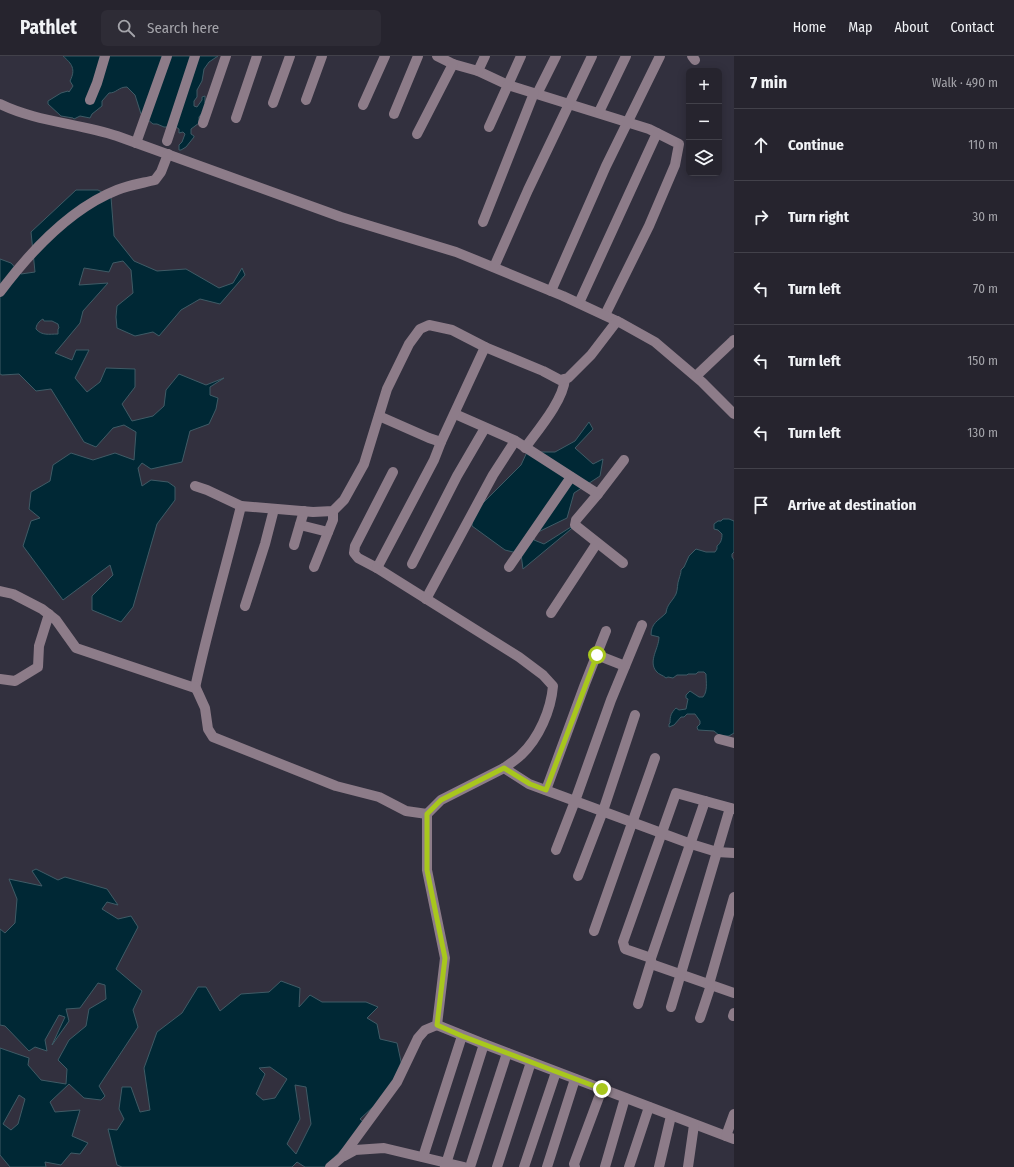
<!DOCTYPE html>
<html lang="en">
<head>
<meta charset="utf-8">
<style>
  body { margin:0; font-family:"Fira Sans Condensed",sans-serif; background:#2e2c36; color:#f1f3f6 }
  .controls { position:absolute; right:12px; top:12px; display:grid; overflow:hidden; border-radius:6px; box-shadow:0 2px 10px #0003 }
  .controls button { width:36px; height:36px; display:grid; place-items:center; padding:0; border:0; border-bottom:1px solid #42414a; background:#26242e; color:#f1f3f6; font:20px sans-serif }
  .stop { position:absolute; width:12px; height:12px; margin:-9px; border:3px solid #a8c71d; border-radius:50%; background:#fff }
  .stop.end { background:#a8c71d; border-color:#fff; box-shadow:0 1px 4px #0008 }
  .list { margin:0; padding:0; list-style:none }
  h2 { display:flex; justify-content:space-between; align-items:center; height:52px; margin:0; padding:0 16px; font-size:17px }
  h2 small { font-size:13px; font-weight:400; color:#a4a4aa }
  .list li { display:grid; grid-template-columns:26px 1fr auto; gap:12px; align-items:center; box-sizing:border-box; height:72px; padding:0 16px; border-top:1px solid #42414a }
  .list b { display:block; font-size:15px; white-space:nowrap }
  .list em { font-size:13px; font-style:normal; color:#a4a4aa }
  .icon { flex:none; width:22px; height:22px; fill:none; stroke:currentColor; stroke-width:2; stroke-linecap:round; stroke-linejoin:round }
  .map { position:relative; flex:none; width:734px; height:1111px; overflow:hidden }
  header { display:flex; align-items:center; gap:24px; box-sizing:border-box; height:56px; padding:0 20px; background:#26242e; border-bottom:1px solid #42414a }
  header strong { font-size:19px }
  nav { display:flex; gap:22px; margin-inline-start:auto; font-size:14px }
  .search { width:280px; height:36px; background:#2e2c36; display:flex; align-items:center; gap:10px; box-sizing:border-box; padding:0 14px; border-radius:6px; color:#a4a4aa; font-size:15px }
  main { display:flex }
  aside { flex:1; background:#26242e }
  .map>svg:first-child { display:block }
  .water { fill:#002835; stroke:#3f5b66; fill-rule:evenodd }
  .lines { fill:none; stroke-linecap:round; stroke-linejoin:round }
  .minor { stroke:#8d7c89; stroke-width:10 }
  .route { stroke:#a8c71d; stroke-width:5 }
</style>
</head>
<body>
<header>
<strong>Pathlet</strong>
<div class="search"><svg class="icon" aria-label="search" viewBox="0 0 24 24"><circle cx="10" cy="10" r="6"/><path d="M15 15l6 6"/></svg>Search here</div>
<nav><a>Home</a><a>Map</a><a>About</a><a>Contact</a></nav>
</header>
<main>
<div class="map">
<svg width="734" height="1111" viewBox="0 0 734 1111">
  <rect width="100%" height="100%" fill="#32303e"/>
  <g class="water">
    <path d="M63 0H218L209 6 204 13 202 25 197 34V41L194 45V50L197 51 202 44V41L205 40V47L208 50 199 61V67L191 73V78L194 80V81L186 91 181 94H179V89L182 86 185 78 183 76 179 77V73L176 71H164L157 68H153L141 58 135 39 127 31C118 31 117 37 109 37L102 45V50L92 58 90 62 80 60 74 63 73 62 61 60 48 48V45L61 37 68 35 69 36 73 30 70 25C76 13 72 8 63 0Z"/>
    <path d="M76 134H98L111 141 114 180 134 205 157 215 186 213 219 232 233 227 242 212 245 219 220 248 200 243 181 254 159 280 153 276 135 280 117 272 116 261 117 250 133 237 131 214 123 205 113 207 109 216 84 212 79 229 108 227 83 255 80 267 55 297 72 304 76 294H89L75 322 87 336 100 326 106 312 135 313V331L122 348 132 365 153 360 164 350 166 334 179 318 206 329 224 322 210 331V339L218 342 216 353 209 368 190 375 182 406 151 413 142 407 138 412 142 430 151 424 168 426 175 431V444L157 468 133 551 121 566 92 554V540L113 519 110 509 63 544 23 490 31 465 40 462 29 453 31 436 50 425 53 409 71 397 93 404 115 397 134 404 136 376 124 369 113 372 96 391 84 386 51 333 36 335 19 318 2 319 0 318V203L11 207 21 218 35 216 31 176ZM43 263 44 265H52L58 268 59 272 58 273V278C49 278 42 280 36 273 36 269 39 265 43 263Z"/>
    <path d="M589 366 593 373 575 392 593 408 603 403 600 420 574 437 567 462 534 478V484L544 488 582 464 523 513 521 498 505 494 472 470V458L521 409 527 396H555L575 385Z"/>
    <path d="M723 463H729L734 465V496L732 498V501L734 504V677L729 680H720L714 675 698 674 697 671 700 668V665L695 658H687L684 661H681L674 669 669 671V668L670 667C670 660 671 657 676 652L679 654 686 653 688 643 686 642V639L690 635 699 641H703C708 635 706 626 706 618L704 616H698L696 618H688L687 619H677L673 622 668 621 666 622C663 619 659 619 656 615 648 605 659 592 659 581L651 579C651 567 658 565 666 557 667 548 672 546 676 538 678 533 677 528 679 523 680 519 681 518 681 514L684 511 689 500 696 493 706 496H715L717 493V490C721 487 722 483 722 478L718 474 714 473V468L718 465H721Z"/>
    <path d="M36 813 58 824 65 821 107 833 118 849 107 846 102 853 118 863 131 860 138 871 116 913 142 935 133 954 138 971 99 1030 105 1040 101 1044 84 1042 69 1028 50 1046 55 1056 80 1054 72 1080 88 1087 80 1098 71 1097 61 1109 45 1106 46 1111H10L0 1099V992L29 1002 28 1009 41 1024 66 1028 67 1013 58 1004 69 984 86 970 89 953 106 943 105 929 98 927 80 952 66 953 69 965 52 989 65 961 59 959 45 984 47 995 35 991 29 995 5 970 0 969V873L5 877 15 867 17 843 9 823 42 830 32 815ZM19 1039 25 1043 18 1068 11 1074 3 1068Z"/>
    <path d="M281 925 300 932 299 951 310 939 322 946H366L378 951 367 962 377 968 380 983 397 987 402 1010 388 1037 360 1063 365 1067 362 1073 325 1111H305L297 1106 292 1111H122L117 1109 108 1073 117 1074 124 1063 119 1053 122 1031H131L140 1056 150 1054 144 1012 157 976 182 957 198 931H206L220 955 241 938 269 936ZM270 1011 287 1023 275 1042 263 1044 256 1038 265 1018 259 1012ZM295 1029 306 1031 311 1068 296 1098 287 1088 300 1063Z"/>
  </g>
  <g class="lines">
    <g class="minor">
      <path d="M437 0 453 8 478 15 508 29 649 73 679 88 675 109 649 170 605 259"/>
      <path d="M692 0 695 4"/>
      <path d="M478 15 485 0"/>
      <path d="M537 38 556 0"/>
      <path d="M90 44 97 27 105 0"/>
      <path d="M306 44 322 0"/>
      <path d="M273 47 290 0"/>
      <path d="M0 48C37 66 78 67 117 80L341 161 456 196 563 240 621 267 655 286 702 326 734 358"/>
      <path d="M363 49 385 0"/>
      <path d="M599 56 626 0"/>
      <path d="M394 58 418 0"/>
      <path d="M236 62 257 0"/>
      <path d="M203 67 226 0"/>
      <path d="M489 71 521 0"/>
      <path d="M417 78 453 8"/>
      <path d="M167 85 195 0"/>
      <path d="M136 87 167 0"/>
      <path d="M483 166 534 37"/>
      <path d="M494 211 528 134 592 0"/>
      <path d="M551 235 606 110 660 0"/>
      <path d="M0 236C30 196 69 153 117 134 129 129 143 127 155 124L161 116 168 98"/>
      <path d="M579 247 657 77"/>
      <path d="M696 320 734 284"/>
      <path d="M455 358 514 384 598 438 624 404"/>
      <path d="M379 360 429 382 441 386"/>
      <path d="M525 392C538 374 563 345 565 323"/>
      <path d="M393 416 355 490 354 497 358 502 377 512 519 601 543 619 553 630C551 654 539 682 521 699 516 704 509 708 504 712L529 728 691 788 717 796 734 797"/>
      <path d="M195 430 207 434 241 450"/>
      <path d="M598 438 576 464 575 469 623 507"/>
      <path d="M300 469 328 476"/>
      <path d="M294 489 304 455"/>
      <path d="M412 508 457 420 485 372"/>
      <path d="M314 511 333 464V455"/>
      <path d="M509 511 571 421"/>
      <path d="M377 512 434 404 441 386 485 291 543 315 560 324 568 322 591 299 617 265"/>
      <path d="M0 535 13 538 42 553 56 564 76 592 195 632C208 571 226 511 241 450L313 456 333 455 344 444 364 408 387 333 409 288 420 273 429 269 452 274 485 291"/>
      <path d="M426 543 493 419 515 385"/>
      <path d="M245 550 265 488 274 453"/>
      <path d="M551 557 597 487"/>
      <path d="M597 599 625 610"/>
      <path d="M0 623 15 625 38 611 39 590 49 558"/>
      <path d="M195 630 205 652 208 673 213 681 336 730 379 741 406 755 427 758"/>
      <path d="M719 683 734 687"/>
      <path d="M546 734 585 628 606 575"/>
      <path d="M705 745 651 902V906L654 909 734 937"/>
      <path d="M556 794 575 745 611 644 642 569"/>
      <path d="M578 820 603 755 635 659"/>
      <path d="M594 875 655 702"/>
      <path d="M651 902 625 893 623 886 676 737 734 753"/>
      <path d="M709 928 734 841"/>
      <path d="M638 948 651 906"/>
      <path d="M671 951 730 752"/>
      <path d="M733 960 734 957"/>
      <path d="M700 962 711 929"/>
      <path d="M437 969 484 988 734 1083"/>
      <path d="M726 1080 734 1058"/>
      <path d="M344 1100 355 1094 384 1092 464 1111"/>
      <path d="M423 1101 462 980"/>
      <path d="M330 1111 342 1101 397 1026 418 982 425 974 437 969 445 902 427 814V758L441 744 504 712"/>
      <path d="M445 1111 484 988"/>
      <path d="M470 1111 507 997"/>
      <path d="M497 1111 531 1006"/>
      <path d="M524 1111 556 1016"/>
      <path d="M547 1111 575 1023"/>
      <path d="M575 1111 574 1108 602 1033"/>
      <path d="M605 1111 625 1042"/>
      <path d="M629 1111 649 1051"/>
      <path d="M659 1111 671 1060"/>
      <path d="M688 1111 694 1069"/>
    </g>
  </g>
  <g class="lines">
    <path class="route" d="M597 599 546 734 530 728 504 712 441 744 427 758V814L445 902 437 969 462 980 602 1033"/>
  </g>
</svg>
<div class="controls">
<button>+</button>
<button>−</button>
<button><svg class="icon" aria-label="layers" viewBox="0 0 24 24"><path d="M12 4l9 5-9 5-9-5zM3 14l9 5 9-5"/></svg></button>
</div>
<div class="stop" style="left:597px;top:599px"></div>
<div class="stop end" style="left:602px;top:1033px"></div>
</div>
<aside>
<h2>7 min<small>Walk · 490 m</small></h2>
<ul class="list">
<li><svg class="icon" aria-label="ahead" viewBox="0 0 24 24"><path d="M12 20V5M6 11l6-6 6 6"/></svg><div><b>Continue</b></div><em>110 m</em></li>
<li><svg class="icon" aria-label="right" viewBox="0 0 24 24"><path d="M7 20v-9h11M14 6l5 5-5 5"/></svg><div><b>Turn right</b></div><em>30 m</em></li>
<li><svg class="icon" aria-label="left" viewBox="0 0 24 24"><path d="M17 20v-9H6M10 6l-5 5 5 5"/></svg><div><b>Turn left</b></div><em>70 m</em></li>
<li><svg class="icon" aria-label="left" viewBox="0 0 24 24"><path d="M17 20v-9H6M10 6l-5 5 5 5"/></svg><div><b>Turn left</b></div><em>150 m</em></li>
<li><svg class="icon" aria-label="left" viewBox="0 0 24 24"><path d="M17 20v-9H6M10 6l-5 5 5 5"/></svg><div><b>Turn left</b></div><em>130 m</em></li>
<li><svg class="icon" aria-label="arrive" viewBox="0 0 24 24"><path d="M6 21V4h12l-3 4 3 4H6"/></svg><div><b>Arrive at destination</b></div></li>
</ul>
</aside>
</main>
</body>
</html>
